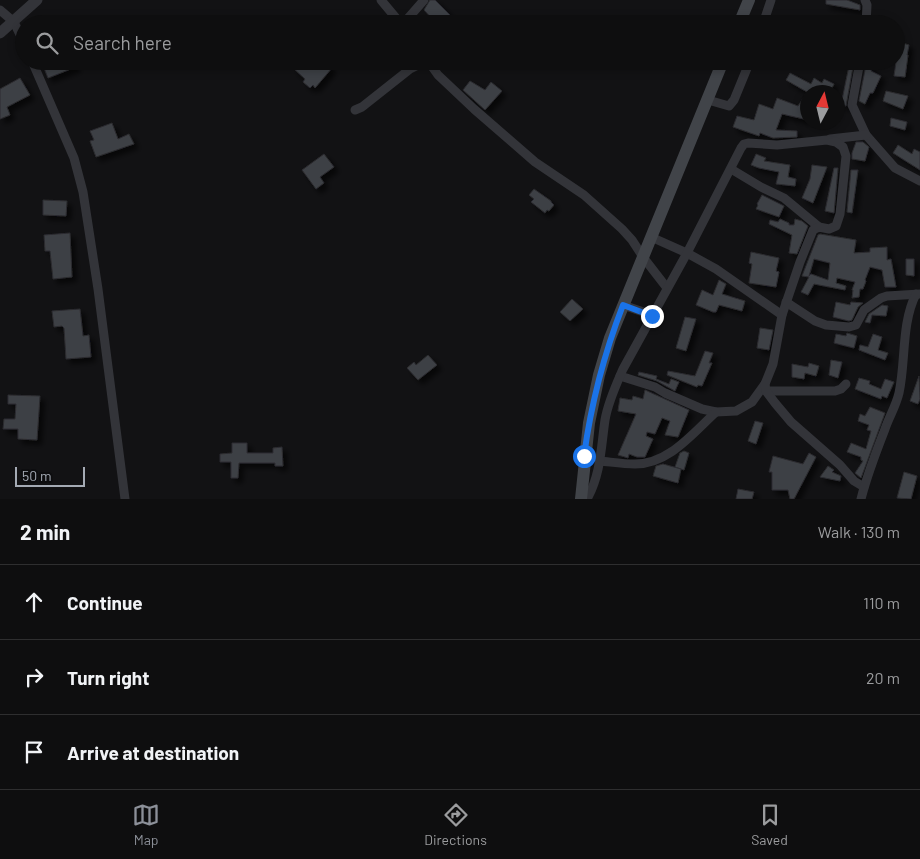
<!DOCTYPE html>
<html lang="en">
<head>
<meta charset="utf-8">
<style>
  body { margin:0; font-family:Barlow,sans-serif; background:#1c1c1d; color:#f1f3f6 }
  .compass { position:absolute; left:800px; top:85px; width:45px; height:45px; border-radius:50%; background:#0e0e0f; box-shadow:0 2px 8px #0003; rotate:7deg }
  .scale { position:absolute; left:15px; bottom:12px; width:70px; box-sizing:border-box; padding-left:5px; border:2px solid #a4aab4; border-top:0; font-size:14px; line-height:18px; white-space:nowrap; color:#a4aab4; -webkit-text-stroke:4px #0d0d0f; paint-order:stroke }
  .stop { position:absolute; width:15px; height:15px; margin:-11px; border:4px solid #1a73e8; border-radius:50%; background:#fff }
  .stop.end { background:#1a73e8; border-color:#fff; box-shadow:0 1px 5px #0008 }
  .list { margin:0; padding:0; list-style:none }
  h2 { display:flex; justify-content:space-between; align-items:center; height:65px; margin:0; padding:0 20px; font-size:21px }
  h2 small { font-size:16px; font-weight:400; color:#9b9c9e }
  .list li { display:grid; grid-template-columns:32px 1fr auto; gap:15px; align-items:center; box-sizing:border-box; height:75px; padding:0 20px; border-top:1px solid #2e2e2f }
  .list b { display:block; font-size:19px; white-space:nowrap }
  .list em { font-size:16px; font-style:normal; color:#9b9c9e }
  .icon { flex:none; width:28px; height:28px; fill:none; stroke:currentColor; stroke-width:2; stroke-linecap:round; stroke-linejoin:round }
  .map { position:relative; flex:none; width:920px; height:499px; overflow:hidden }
  .search { position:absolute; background:#0e0e0f; box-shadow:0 2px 8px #0003; left:15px; right:15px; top:15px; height:55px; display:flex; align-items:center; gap:12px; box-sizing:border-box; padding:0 18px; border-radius:28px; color:#9b9c9e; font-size:19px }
  .sheet { height:290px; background:#0e0e0f }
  nav { display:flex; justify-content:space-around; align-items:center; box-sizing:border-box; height:70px; border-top:1px solid #2e2e2f; background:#0e0e0f; font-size:14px; color:#9b9c9e }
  nav a { display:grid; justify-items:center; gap:2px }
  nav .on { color:#8c9099 }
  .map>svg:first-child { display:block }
  .building { fill:#3e4044; stroke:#2c2c30; fill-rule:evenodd; filter:url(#shadow) }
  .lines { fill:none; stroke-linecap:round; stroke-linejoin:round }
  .minor { stroke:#333439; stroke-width:9 }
  .tertiary { stroke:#333439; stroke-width:11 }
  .secondary { stroke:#414449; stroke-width:12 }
  .route { stroke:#1a73e8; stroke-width:6 }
</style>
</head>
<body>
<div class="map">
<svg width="920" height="499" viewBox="0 0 920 499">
  <defs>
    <filter id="shadow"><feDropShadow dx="4.5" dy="4.5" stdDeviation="2.5" flood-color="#0009"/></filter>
  </defs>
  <rect width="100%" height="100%" fill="#121214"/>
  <g class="building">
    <path d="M430 0H435L459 24H437L424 10Z"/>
    <path d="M826 0H847L860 5V10L826 4Z"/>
    <path d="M899 42 909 45 907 55H908L905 77 894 76Z"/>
    <path d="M47 61H74L76 67 48 78 42 63Z"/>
    <path d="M299 61H324L332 68 315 88 313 85 310 88 303 82 305 79 293 68Z"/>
    <path d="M850 61H854L846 106 841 105Z"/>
    <path d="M866 65 872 66 871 71 881 76 873 93H870L865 104 859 101Z"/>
    <path d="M790 73 811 84 814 78 822 83 824 79 834 84 830 92H808V120L782 114 776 130 797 131V137L773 138 760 133 759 136 733 127 737 116 754 120 759 104 773 109 777 98 798 106 807 92 786 80Z"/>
    <path d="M20 78 30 95 7 107 10 115 0 119V89Z"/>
    <path d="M470 81 485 90 491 82 502 91 485 110 463 90Z"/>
    <path d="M886 91 908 96 903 109 883 101Z"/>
    <path d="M891 118 907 122 905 130 890 126Z"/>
    <path d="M112 123 118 139 129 134 134 144 96 157 90 141 94 140 90 131Z"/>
    <path d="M856 142H863L869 147 865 161 852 159V153Z"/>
    <path d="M898 145 912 154 914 149 920 152V170L893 153Z"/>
    <path d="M324 154 334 167 320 177 324 183 316 189 302 170Z"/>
    <path d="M756 154 766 158 764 161 790 165 788 177 796 179 795 186 776 184 779 172 759 168 751 165Z"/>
    <path d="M812 165 827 167 813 203 802 198 810 179Z"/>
    <path d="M834 168H838L834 213 825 211Z"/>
    <path d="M851 170H858L852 213 847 212Z"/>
    <path d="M534 189 551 201V202L554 205 549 211 547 210 545 213 531 202 534 199 529 195Z"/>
    <path d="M762 195 784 206 779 217 756 209 758 205 757 204Z"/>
    <path d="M43 200 67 201 66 216 43 215Z"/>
    <path d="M780 219 789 223V225H794L795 219 802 221 808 226 797 254 789 253 792 235 769 224 770 220 778 222Z"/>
    <path d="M70 233 72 277 53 279 50 251H45L44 235Z"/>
    <path d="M820 234 856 240 854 253 870 252V248L887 247V260L891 259 896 287H885L882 270 870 267 865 280 866 281 863 289H860L859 297 852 298 853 290H852L855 282 837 278 836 283 846 286 845 290 814 284 808 295 801 292 809 277 802 276 818 235ZM814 259 830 263 828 280 811 274 809 276Z"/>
    <path d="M751 252 779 258 776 271 779 272 776 287 749 283 752 264 749 263Z"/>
    <path d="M906 259H914V276L906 275Z"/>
    <path d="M719 280 726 284 722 294 745 301 742 311 719 305 716 312H713L696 305 702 290 713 295Z"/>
    <path d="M572 299 583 309 570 321 560 312Z"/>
    <path d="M836 302 850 305 851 302 863 303 858 307 852 320 849 321 833 317Z"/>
    <path d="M882 305 888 306 886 316 872 315 870 323 865 322 869 314Z"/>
    <path d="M80 309 83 336 89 335 91 357 66 359 64 328 62 326 54 327 52 311Z"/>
    <path d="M685 317 696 319 686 351 676 348Z"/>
    <path d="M760 328 773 330 769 350 757 348Z"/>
    <path d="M847 333 857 336 854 348 834 343 836 334 846 336Z"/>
    <path d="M873 334 882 337 878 350 888 353 885 360 859 350 860 345 868 347Z"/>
    <path d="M705 351 713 353 709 363H712L702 386 698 385 697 387 667 375 668 371 695 376Z"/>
    <path d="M428 355 437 365 418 380 407 368 414 362 416 365Z"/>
    <path d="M831 360 842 362 838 378 829 375Z"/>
    <path d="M809 363 819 366 816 376 805 373 804 379 792 377V364L808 367Z"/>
    <path d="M639 372 657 376 656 379 669 384 671 379 679 382 675 391 657 381 638 375Z"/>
    <path d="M919 376 920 399 918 404 910 401Z"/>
    <path d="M859 378 870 381 869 384 881 389 885 379 894 382 887 398 882 396 881 399 855 389Z"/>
    <path d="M645 390 689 410 678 437 665 435 670 421 662 418 655 434 647 432 646 436 653 439 645 457H637L629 454 628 458 625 457 618 455 636 414 618 411 620 398 632 400 633 396 643 399Z"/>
    <path d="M8 395 40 396 37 440 18 439V429H3L4 419H15L16 404H8Z"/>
    <path d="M870 407 885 413 861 478 855 473 863 461 861 460V457L847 452 851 443 866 449 871 431 867 430 869 425 858 421 860 414 865 416Z"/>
    <path d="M755 421 763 423 756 444 748 441Z"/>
    <path d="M232 443H247V453H273V448L282 447 283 466H275V463H239L238 478H231V462H220V454L232 453Z"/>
    <path d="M684 451 689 453 684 470 675 467 680 453Z"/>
    <path d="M809 453 816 457 794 499H790L788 490H772V472H769L773 456 803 464Z"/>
    <path d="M663 464 681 469 678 483 653 476 656 466Z"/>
    <path d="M828 466 834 470 832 472 841 476 840 481 820 477Z"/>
    <path d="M904 472 917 476 911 499 897 498Z"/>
    <path d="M738 489 754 492 752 499H736Z"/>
  </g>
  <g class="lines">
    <g class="minor">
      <path d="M381 0 401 24"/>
      <path d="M865 0 867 5 866 24"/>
      <path d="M0 10 14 22 24 43"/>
      <path d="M403 24 424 0"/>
      <path d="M763 24 771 0"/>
      <path d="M32 61 74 158 83 192 98 289 125 499"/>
      <path d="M428 61 438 75 474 109 535 162 584 195 622 229 632 240 643 257 667 288"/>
      <path d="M860 61 852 105 866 135 895 168 920 181"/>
      <path d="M708 100 729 106 734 100 750 61"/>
      <path d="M355 110 362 107 410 69 426 61"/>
      <path d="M830 139 866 135"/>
      <path d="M731 169 761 187 784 198 819 227"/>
      <path d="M651 237 687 253 716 269 782 315"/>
      <path d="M786 302 815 321 826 325 849 327 856 325 864 310 881 298 887 296 920 294"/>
      <path d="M623 305 652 315"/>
      <path d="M620 376 655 387 665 393 702 409 716 412 736 411 752 402 765 384"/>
      <path d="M766 391H835L841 389 846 384"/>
      <path d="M600 461C611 462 623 464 635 464 669 464 693 433 716 412"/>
      <path d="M587 499C601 474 601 447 605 420 608 402 616 385 623 369L687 253 741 148 744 144 748 143 777 145 827 140 836 142 843 147 846 156 840 214 836 226 829 229 819 227 813 230 800 262 782 315 773 364 765 384 766 391 775 403 791 422 840 465 854 481 864 487"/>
      <path d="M861 499C867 475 876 452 885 429 889 417 896 406 899 393 906 361 901 324 916 294"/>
    </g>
    <path class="tertiary" d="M0 33 37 0"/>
    <g class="secondary">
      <path d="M739 24 749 0"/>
      <path d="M581 499 589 423 599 375 610 338 723 61"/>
    </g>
  </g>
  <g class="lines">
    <path class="route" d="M584 456C591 404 604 354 623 305L652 316"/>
  </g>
</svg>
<svg class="compass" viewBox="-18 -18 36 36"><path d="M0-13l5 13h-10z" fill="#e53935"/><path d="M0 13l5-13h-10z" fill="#9b9c9e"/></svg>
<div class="scale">50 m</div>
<div class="stop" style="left:584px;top:456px"></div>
<div class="stop end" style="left:652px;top:316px"></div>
<div class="search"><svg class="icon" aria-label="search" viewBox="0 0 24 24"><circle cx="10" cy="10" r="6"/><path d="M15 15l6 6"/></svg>Search here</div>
</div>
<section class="sheet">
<h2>2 min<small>Walk · 130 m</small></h2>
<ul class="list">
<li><svg class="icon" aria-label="ahead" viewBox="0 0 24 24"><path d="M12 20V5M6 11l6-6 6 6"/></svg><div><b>Continue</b></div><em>110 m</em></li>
<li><svg class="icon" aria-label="right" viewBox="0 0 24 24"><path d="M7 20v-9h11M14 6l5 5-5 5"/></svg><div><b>Turn right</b></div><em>20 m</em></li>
<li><svg class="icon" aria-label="arrive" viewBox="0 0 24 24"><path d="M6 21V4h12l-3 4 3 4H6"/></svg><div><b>Arrive at destination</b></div></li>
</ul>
</section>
<nav>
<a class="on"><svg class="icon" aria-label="map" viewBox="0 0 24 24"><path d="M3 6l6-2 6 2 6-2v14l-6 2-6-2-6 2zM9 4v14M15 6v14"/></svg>Map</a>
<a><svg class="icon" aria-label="directions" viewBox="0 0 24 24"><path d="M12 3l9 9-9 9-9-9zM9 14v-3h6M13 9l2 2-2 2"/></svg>Directions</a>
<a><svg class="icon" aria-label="saved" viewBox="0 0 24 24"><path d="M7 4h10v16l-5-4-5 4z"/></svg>Saved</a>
</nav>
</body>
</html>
